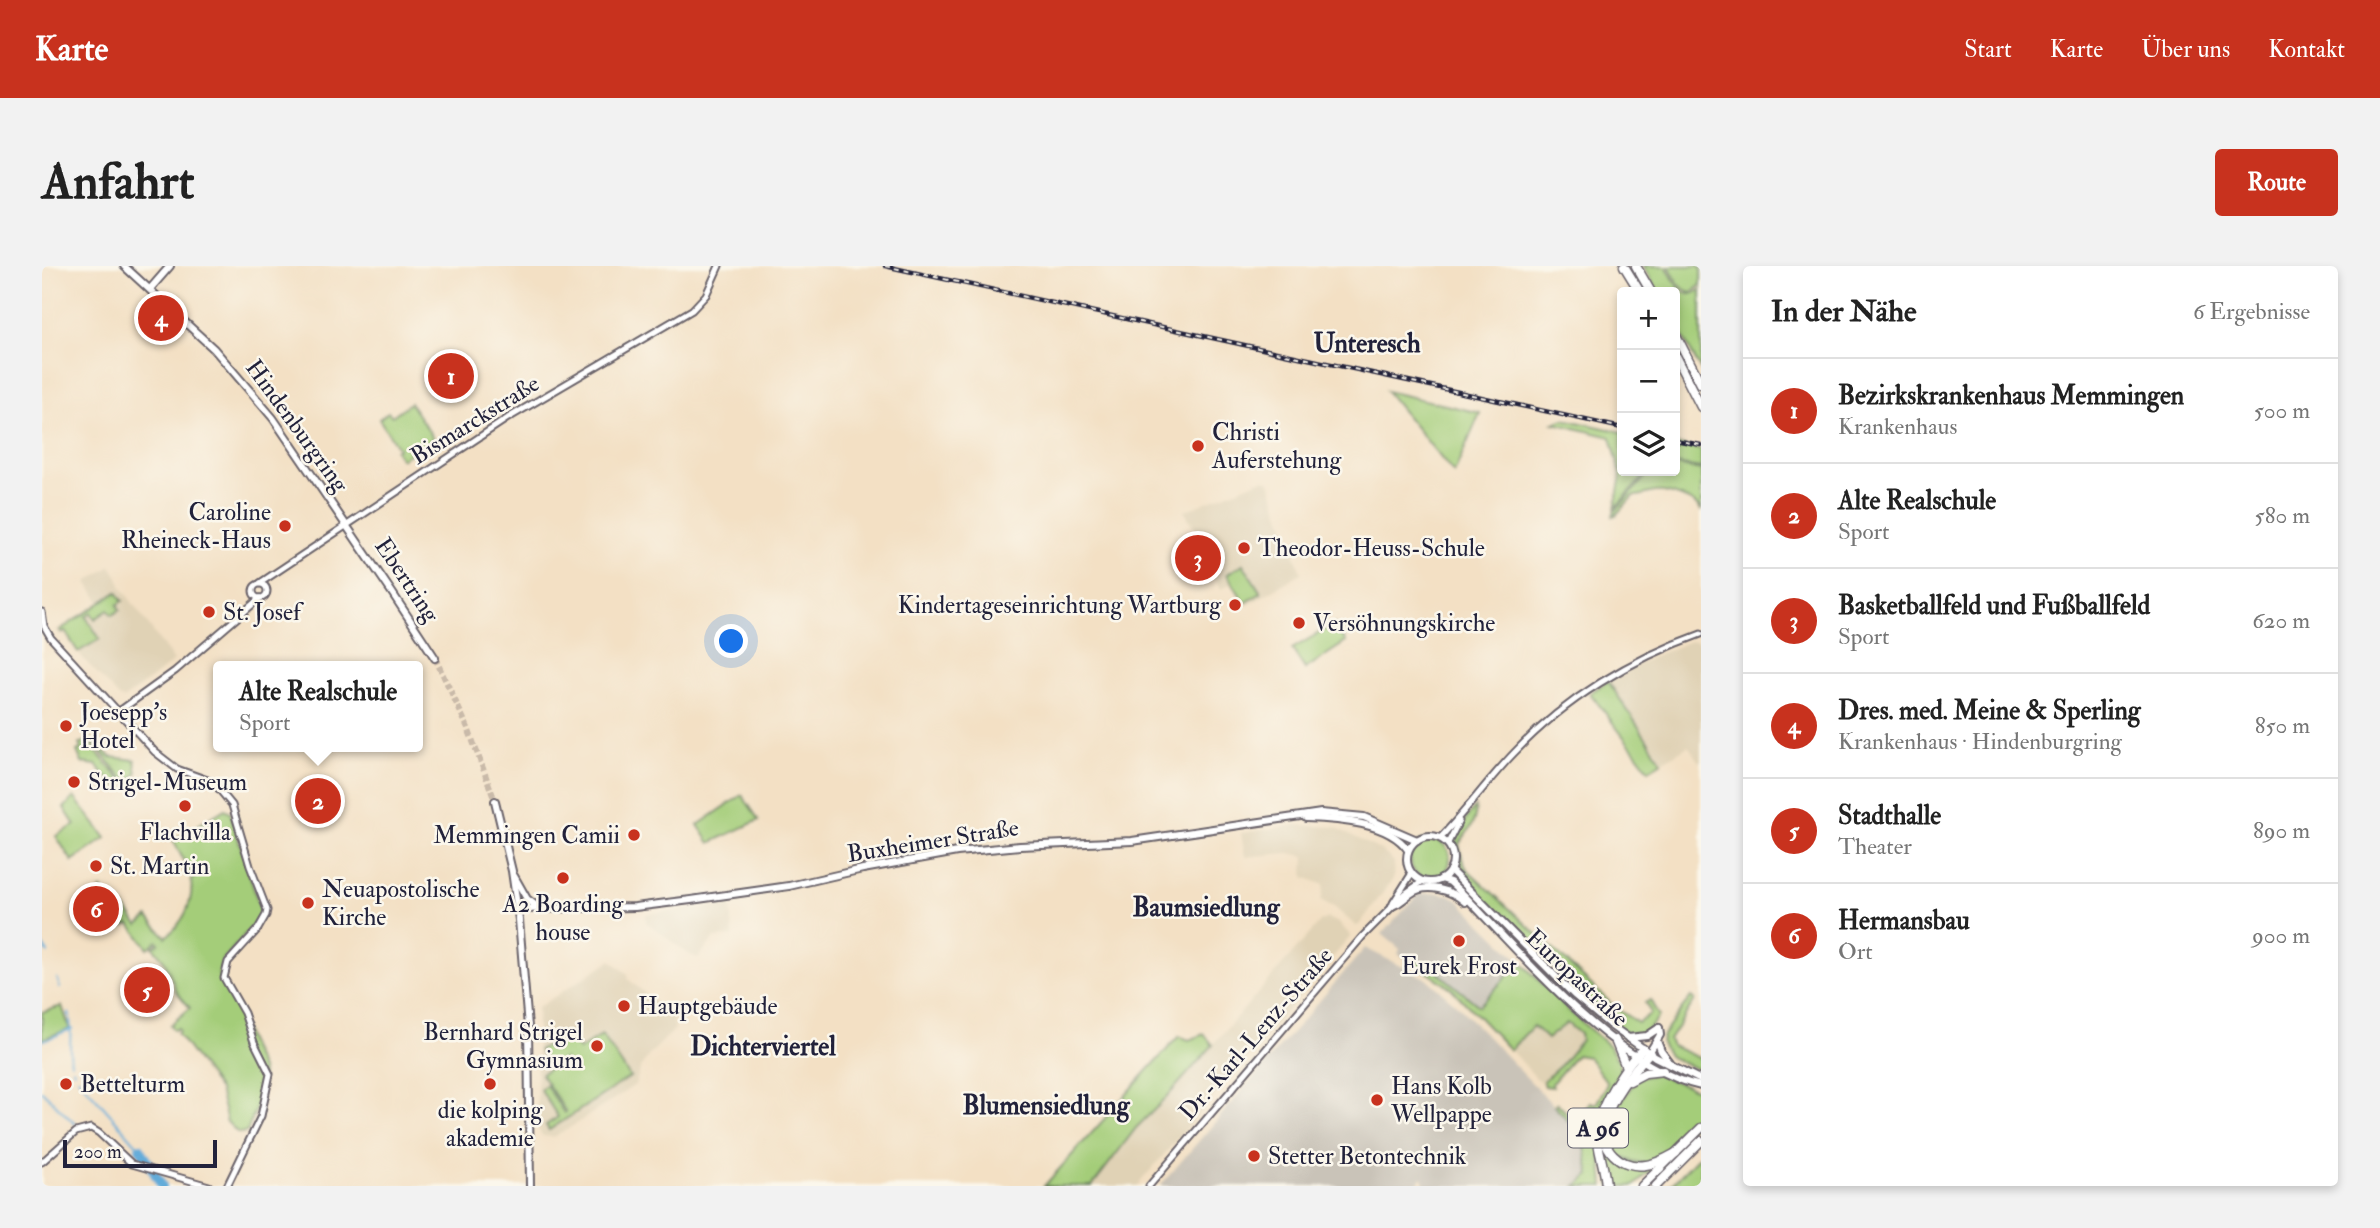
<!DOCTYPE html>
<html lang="de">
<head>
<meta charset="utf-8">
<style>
  body { margin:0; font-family:"IM FELL Double Pica",serif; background:#f2f2f2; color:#222 }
  .controls { position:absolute; right:21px; top:21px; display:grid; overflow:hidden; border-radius:7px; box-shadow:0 4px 10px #0003 }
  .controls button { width:63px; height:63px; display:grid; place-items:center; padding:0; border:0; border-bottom:2px solid #e0e0e0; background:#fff; color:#222; font:35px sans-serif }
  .scale { position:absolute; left:21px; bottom:18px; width:154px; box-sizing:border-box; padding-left:7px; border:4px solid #22223b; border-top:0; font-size:19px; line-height:24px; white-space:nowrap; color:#22223b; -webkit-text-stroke:5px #fbf7ec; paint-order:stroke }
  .you { position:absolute; left:690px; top:376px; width:24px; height:24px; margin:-18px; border:5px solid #fff; border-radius:50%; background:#1a73e8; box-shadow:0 0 0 10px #1a73e833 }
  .badge { display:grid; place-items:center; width:46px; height:46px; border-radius:50%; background:#c8321e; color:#fff; font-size:23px; font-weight:700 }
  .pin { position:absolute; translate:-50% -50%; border:4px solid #fff; box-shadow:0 2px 7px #0006 }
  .popup { position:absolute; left:171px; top:395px; width:210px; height:91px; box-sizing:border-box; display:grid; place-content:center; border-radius:7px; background:#fff; filter:drop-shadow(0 2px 5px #0005); font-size:23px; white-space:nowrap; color:#767676 }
  .popup b { font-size:26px; color:#222 }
  .popup::after { content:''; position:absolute; left:50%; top:100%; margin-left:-14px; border:14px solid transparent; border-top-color:#fff }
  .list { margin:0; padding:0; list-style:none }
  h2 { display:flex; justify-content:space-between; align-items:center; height:91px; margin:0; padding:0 28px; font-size:30px }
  h2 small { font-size:23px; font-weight:400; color:#767676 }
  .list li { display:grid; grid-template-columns:46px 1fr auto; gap:21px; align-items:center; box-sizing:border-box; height:105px; padding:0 28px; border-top:2px solid #e0e0e0 }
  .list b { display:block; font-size:26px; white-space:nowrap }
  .list p { margin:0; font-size:23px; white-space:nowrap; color:#767676 }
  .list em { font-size:23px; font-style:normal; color:#767676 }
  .icon { flex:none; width:38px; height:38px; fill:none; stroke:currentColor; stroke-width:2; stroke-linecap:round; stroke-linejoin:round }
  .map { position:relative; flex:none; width:1659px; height:920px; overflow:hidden; border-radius:7px }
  header { display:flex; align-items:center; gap:42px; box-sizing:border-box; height:98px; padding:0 35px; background:#c8321e; color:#fff }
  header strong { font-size:33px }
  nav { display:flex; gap:38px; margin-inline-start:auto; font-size:24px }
  .intro { display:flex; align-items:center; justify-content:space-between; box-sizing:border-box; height:168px; padding:0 42px }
  h1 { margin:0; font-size:49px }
  .button { padding:18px 32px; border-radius:7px; background:#c8321e; color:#fff; font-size:24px; font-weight:700 }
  main { display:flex; gap:42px; padding:0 42px }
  aside { flex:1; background:#fff; border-radius:7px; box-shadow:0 4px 10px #0003 }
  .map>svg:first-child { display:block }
  .built { fill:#e0d2b5 }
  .industrial { fill:#c9c3b8 }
  .green { fill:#a4cd79; stroke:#63785a; stroke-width:2 }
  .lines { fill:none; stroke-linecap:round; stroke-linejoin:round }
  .stream { stroke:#62abd9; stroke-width:2 }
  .river { stroke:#62abd9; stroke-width:10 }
  .major-tunnel { stroke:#c9baa9; stroke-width:6; stroke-dasharray:6 3; stroke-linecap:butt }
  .minor-casing { stroke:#6b646b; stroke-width:9 }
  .major-casing { stroke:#6b646b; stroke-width:10 }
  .highway-casing { stroke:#6b646b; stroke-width:11 }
  .minor { stroke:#fff; stroke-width:5 }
  .major { stroke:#fff; stroke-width:6 }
  .highway { stroke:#fff; stroke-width:8 }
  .rail-casing { stroke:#22223b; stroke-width:4.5 }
  .rail { stroke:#fbf7ec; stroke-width:2; stroke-dasharray:5; stroke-linecap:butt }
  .poi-dot { fill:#c8321e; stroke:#fbf7ec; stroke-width:2.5 }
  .labels { text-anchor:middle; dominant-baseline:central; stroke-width:5; stroke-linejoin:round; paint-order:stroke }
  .shield { fill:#fbf7ec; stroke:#636270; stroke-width:2 }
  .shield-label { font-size:23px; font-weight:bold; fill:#22223b }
  .street-label { font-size:24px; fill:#22223b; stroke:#fbf7ec }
  .poi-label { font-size:24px; fill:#22223b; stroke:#fbf7ec; text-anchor:start }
  .neighbourhood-label { font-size:26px; font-weight:bold; fill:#22223b; stroke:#fbf7ec }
</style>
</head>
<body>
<header>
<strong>Karte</strong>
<nav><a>Start</a><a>Karte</a><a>Über uns</a><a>Kontakt</a></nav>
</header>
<div class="intro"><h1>Anfahrt</h1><a class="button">Route</a></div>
<main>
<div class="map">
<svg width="1659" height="920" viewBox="0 0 1659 920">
  <rect width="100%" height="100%" fill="#fbf7ec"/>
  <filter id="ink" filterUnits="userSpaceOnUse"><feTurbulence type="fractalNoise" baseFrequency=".0143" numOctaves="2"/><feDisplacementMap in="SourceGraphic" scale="14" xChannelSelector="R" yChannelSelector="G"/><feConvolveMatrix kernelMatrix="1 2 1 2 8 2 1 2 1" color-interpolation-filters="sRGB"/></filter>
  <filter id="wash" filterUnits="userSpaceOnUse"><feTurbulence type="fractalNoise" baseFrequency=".00686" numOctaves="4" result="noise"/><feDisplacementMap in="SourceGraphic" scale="28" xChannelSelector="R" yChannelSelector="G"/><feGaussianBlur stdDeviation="1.57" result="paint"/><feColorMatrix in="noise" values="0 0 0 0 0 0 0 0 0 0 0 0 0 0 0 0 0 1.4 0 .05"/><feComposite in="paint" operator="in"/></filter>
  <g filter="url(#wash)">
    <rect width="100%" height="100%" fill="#f3e0c4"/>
    <g class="built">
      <path d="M1221 213 1228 216 1259 307 1205 340 1190 317 1179 323 1151 276 1158 271 1142 245Z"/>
      <path d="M69 300 76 311 80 322 132 395 82 433 78 432 36 387 22 368 18 369 14 364 58 336 45 316Z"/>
      <path d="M1648 375H1654L1659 379V497L1646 480 1620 496 1566 415 1612 390Z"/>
      <path d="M1255 559 1293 561 1340 585 1352 596 1351 613 1317 659 1314 660 1292 641 1279 635 1282 619 1262 611 1263 590 1246 587 1203 591 1199 567Z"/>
      <path d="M689 638 691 670 672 672 656 692 648 689 604 656V648Z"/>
      <path d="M1285 652 1297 657 1309 670 1095 920H1050L1094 862 1124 832 1279 655Z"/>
      <path d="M569 694 586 708V713L632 752 633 763 608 788 599 800 593 819 526 863 511 871 501 870 496 863 495 849V742Z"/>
      <path d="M1525 757 1532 761 1538 768 1540 773 1519 799 1499 817 1468 784 1491 760 1505 773Z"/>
    </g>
    <g class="industrial">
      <path d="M1396 627 1408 629 1417 635 1477 694 1472 703 1437 740 1397 707 1368 691 1366 693 1356 688 1358 683 1340 668 1377 628Z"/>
      <path d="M1323 682 1385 713 1414 738 1541 870 1548 909 1534 920H1385L1381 916V911L1372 920H1118Z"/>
    </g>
    <g class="green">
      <path d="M1601 0H1624C1633 14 1640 39 1659 23V105L1633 55V26H1616Z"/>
      <path d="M1627 0H1659V19L1650 26C1637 25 1633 10 1627 0Z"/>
      <path d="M1344 125 1438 147 1412 208Z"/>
      <path d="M368 137 392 173 359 193 353 184 356 182 337 153 346 146 350 150Z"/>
      <path d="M1522 153 1580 166V205H1607L1573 242 1579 209 1569 171 1512 157Z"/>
      <path d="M1633 178 1659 184V202L1633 198Z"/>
      <path d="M1633 199 1659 204V244C1653 234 1625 224 1613 226 1605 227 1599 231 1591 230L1574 249 1571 250 1572 246 1608 206 1633 205Z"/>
      <path d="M1201 298 1219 327 1203 337 1185 308Z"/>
      <path d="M75 326 81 335 75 339 78 344 70 349 66 344 53 353 49 347 44 351 58 373 36 386 23 365 20 367 18 364Z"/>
      <path d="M1292 358 1304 376 1263 403 1250 383Z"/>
      <path d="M1566 415 1620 496 1607 504 1548 427Z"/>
      <path d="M48 473 69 491 93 494 95 508 87 514H82Z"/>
      <path d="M45 475 79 514 73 521 54 499 40 497 35 485 39 483 37 478Z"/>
      <path d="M700 529 717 554 668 577 656 559Z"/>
      <path d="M32 531 64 572 30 595 14 570 33 559 22 542Z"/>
      <path d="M1433 541C1436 554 1425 567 1417 578L1421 596 1425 603 1575 743 1596 757 1609 747 1603 737 1608 734 1617 750 1606 764 1600 767H1584L1535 726 1418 611 1415 604 1416 589 1411 570Z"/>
      <path d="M183 543 188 546 219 646 212 658 180 695 177 707 180 719 195 743 207 777 220 805 219 829 205 866 196 867 185 856 177 824 135 767 137 765 136 762 132 764 128 759 148 742 134 725 123 696 111 681 117 677 115 675 106 682 88 658 77 662 52 630 59 623 77 643 82 640 96 659 106 651 124 671C142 656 152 637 149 613L153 612V609L150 610 131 574Z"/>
      <circle cx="1388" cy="593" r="20"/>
      <path d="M1368 690 1397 707 1437 740 1472 703 1477 694 1525 743 1568 781 1575 793H1577L1578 805 1556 847 1562 920H1534L1548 909 1541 870 1512 840 1515 837 1527 849 1539 848 1548 836 1554 838 1565 818 1564 815 1546 791 1534 789 1510 817 1511 821 1503 820 1501 815 1519 799 1539 774 1538 768 1525 757 1505 773 1491 760 1468 784 1409 722 1366 693Z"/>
      <path d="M1649 731 1653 734 1627 774 1630 780 1659 793V805L1626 790 1619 777 1621 769Z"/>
      <path d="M20 740 28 763 0 773V746Z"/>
      <path d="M525 766 537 784 560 769 588 811 507 864 504 859 516 851 498 823 504 819 522 847 524 846 499 808 523 792 508 801 497 784Z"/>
      <path d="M1162 768 1171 779 1124 832 1094 862 1050 920H1002L1137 770 1147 774Z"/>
      <path d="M1613 808 1659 825V850C1647 862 1630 884 1616 892 1605 899 1595 897 1584 893 1544 881 1579 834 1593 816L1597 812Z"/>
      <path d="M1560 877 1574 893 1614 900 1592 920H1569Z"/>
      <path d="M1659 888V920H1627L1630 918Z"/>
    </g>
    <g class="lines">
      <g class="stream">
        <path d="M0 678 6 687"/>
        <path d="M15 712 18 722"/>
        <path d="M27 747C31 764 26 780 29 797"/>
        <path d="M17 768 30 763"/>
        <path d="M0 775 16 769"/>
        <path d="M31 803 32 805"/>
        <path d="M36 812 98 882"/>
        <path d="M0 825 33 858"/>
      </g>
      <path class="river" d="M98 882 120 920"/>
    </g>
  </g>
  <g filter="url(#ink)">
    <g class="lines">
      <path class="major-tunnel" d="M393 392 426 462 453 535"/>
      <g class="minor-casing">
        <g id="minor">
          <path d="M218 317 466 152 650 44 664 29 677 0"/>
          <circle cx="218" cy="325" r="7"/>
          <path d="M0 346 2 360 9 372 113 486 135 503 171 516 190 539 208 600 225 644 224 649 216 663 186 696 182 712 202 747 212 776 228 808 219 850 185 920"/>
          <path d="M76 446 133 405 218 332"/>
          <path d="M1398 572C1424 545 1446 514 1472 487 1523 433 1589 393 1659 368"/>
          <path d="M1406 577 1417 555"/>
          <path d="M1351 637 1370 607"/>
          <path d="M0 896 34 866 49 862 57 867 90 898 167 920"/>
          <path d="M1107 920 1320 671 1364 627 1381 615"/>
        </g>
      </g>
      <g class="major-casing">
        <g id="major">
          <path d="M82 0 172 83 231 152 349 325 393 392"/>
          <path d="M108 23 128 0"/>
          <path d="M453 535 470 605 477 654 486 761 488 920"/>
          <path d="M1264 552C1295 553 1347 556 1366 584"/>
          <circle cx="1388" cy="593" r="23"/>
          <path d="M1408 604 1532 729 1568 759 1613 791 1659 814"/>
          <path d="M472 610 485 633 497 642"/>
          <path d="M1399 613 1408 616 1423 630C1481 690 1577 803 1659 820"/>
          <path d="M1350 640C1359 637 1361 633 1368 628 1384 616 1410 624 1423 636"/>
          <path d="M475 643 593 641 649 634 747 620 821 603 915 586 978 580 1090 575 1279 547 1322 551 1375 574"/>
          <path d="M1586 772 1605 770 1617 762"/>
          <path d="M1615 775 1619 785 1628 797"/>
          <path d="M1607 787 1618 769 1617 762"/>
        </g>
      </g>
      <g class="highway-casing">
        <g id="highway">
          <path d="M1582 0 1598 26"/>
          <path d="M1594 0 1609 26"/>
          <path d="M1633 67 1659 118"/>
          <path d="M1633 90 1659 141"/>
          <path d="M1573 774 1584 801"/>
          <path d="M1607 787C1590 806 1569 831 1563 856 1556 882 1579 903 1604 899 1615 898 1625 892 1634 887"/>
          <path d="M1588 815 1603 807 1621 805"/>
          <path d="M1564 920C1563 901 1555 884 1555 865 1556 842 1584 797 1601 783"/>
          <path d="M1600 920 1659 862"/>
          <path d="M1614 920 1659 875"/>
        </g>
      </g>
      <use href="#minor" class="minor"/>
      <use href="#major" class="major"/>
      <use href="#highway" class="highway"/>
      <g class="rail-casing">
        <g id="rail">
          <path d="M843 0 1580 162"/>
          <path d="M1633 174 1659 179"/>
        </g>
      </g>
      <use href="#rail" class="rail"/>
    </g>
  </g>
  <g class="poi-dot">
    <circle cx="1156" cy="180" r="7"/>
    <circle cx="243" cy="260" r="7"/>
    <circle cx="1202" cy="282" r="7"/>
    <circle cx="1193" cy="339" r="7"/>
    <circle cx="167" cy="346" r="7"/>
    <circle cx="1257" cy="357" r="7"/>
    <circle cx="24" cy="460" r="7"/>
    <circle cx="32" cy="516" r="7"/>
    <circle cx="143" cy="540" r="7"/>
    <circle cx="592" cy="569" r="7"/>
    <circle cx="54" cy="600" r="7"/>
    <circle cx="521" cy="612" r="7"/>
    <circle cx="266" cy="637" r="7"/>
    <circle cx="1417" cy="675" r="7"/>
    <circle cx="582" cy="740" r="7"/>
    <circle cx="555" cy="780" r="7"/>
    <circle cx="24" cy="818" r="7"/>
    <circle cx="448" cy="818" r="7"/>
    <circle cx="1335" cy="834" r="7"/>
    <circle cx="1212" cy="890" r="7"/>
  </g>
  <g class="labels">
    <rect class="shield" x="1526" y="842.5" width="60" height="39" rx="5"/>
    <g class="shield-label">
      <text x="1556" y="862">A 96</text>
    </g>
    <g class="street-label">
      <text transform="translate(433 154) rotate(-32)">Bismarckstraße</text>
      <text transform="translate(255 160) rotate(54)">Hindenburgring</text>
      <text transform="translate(365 314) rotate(56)">Ebertring</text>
      <text transform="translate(891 575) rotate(-9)">Buxheimer Straße</text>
      <text transform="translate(1535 712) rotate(43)">Europastraße</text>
      <text transform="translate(1214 768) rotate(-49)">Dr.-Karl-Lenz-Straße</text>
    </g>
    <g class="poi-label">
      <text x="1170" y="166">Christi<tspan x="1170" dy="28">Auferstehung</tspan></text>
      <text x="229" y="246" text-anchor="end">Caroline<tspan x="229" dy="28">Rheineck-Haus</tspan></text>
      <text x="1216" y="282">Theodor-Heuss-Schule</text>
      <text x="1179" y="339" text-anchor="end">Kindertageseinrichtung Wartburg</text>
      <text x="181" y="346">St. Josef</text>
      <text x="1271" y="357">Versöhnungskirche</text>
      <text x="38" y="446">Joesepp's<tspan x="38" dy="28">Hotel</tspan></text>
      <text x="46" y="516">Strigel-Museum</text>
      <text x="143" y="566" text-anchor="middle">Flachvilla</text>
      <text x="578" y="569" text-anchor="end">Memmingen Camii</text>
      <text x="68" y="600">St. Martin</text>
      <text x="280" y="623">Neuapostolische<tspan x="280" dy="28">Kirche</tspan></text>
      <text x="521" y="638" text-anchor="middle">A2 Boarding<tspan x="521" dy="28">house</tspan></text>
      <text x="1417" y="700" text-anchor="middle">Eurek Frost</text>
      <text x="596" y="740">Hauptgebäude</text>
      <text x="541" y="766" text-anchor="end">Bernhard Strigel<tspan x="541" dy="28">Gymnasium</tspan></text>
      <text x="38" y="818">Bettelturm</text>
      <text x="1349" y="820">Hans Kolb<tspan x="1349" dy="28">Wellpappe</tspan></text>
      <text x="448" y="844" text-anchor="middle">die kolping<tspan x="448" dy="28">akademie</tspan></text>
      <text x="1226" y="890">Stetter Betontechnik</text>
    </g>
    <g class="neighbourhood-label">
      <text x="1325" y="78">Unteresch</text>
      <text x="1164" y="642">Baumsiedlung</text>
      <text x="721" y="781">Dichterviertel</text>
      <text x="1004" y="840">Blumensiedlung</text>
    </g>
  </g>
</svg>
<div class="controls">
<button>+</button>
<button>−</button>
<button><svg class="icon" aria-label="layers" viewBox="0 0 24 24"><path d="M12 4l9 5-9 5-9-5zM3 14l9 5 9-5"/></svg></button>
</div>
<div class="scale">200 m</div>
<div class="you"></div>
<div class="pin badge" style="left:409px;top:110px">1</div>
<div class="pin badge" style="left:276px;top:535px">2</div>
<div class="popup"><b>Alte Realschule</b>Sport</div>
<div class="pin badge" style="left:1156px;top:292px">3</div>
<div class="pin badge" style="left:119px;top:52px">4</div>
<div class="pin badge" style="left:105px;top:724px">5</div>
<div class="pin badge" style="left:54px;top:643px">6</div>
</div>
<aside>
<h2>In der Nähe<small>6 Ergebnisse</small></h2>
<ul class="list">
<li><span class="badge">1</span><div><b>Bezirkskrankenhaus Memmingen</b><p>Krankenhaus</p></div><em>500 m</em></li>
<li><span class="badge">2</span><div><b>Alte Realschule</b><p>Sport</p></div><em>580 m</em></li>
<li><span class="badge">3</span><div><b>Basketballfeld und Fußballfeld</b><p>Sport</p></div><em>620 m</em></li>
<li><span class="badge">4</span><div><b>Dres. med. Meine &amp; Sperling</b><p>Krankenhaus · Hindenburgring</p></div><em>850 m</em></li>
<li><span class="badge">5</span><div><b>Stadthalle</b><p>Theater</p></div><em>890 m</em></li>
<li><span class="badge">6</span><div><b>Hermansbau</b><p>Ort</p></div><em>900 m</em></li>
</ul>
</aside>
</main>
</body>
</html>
